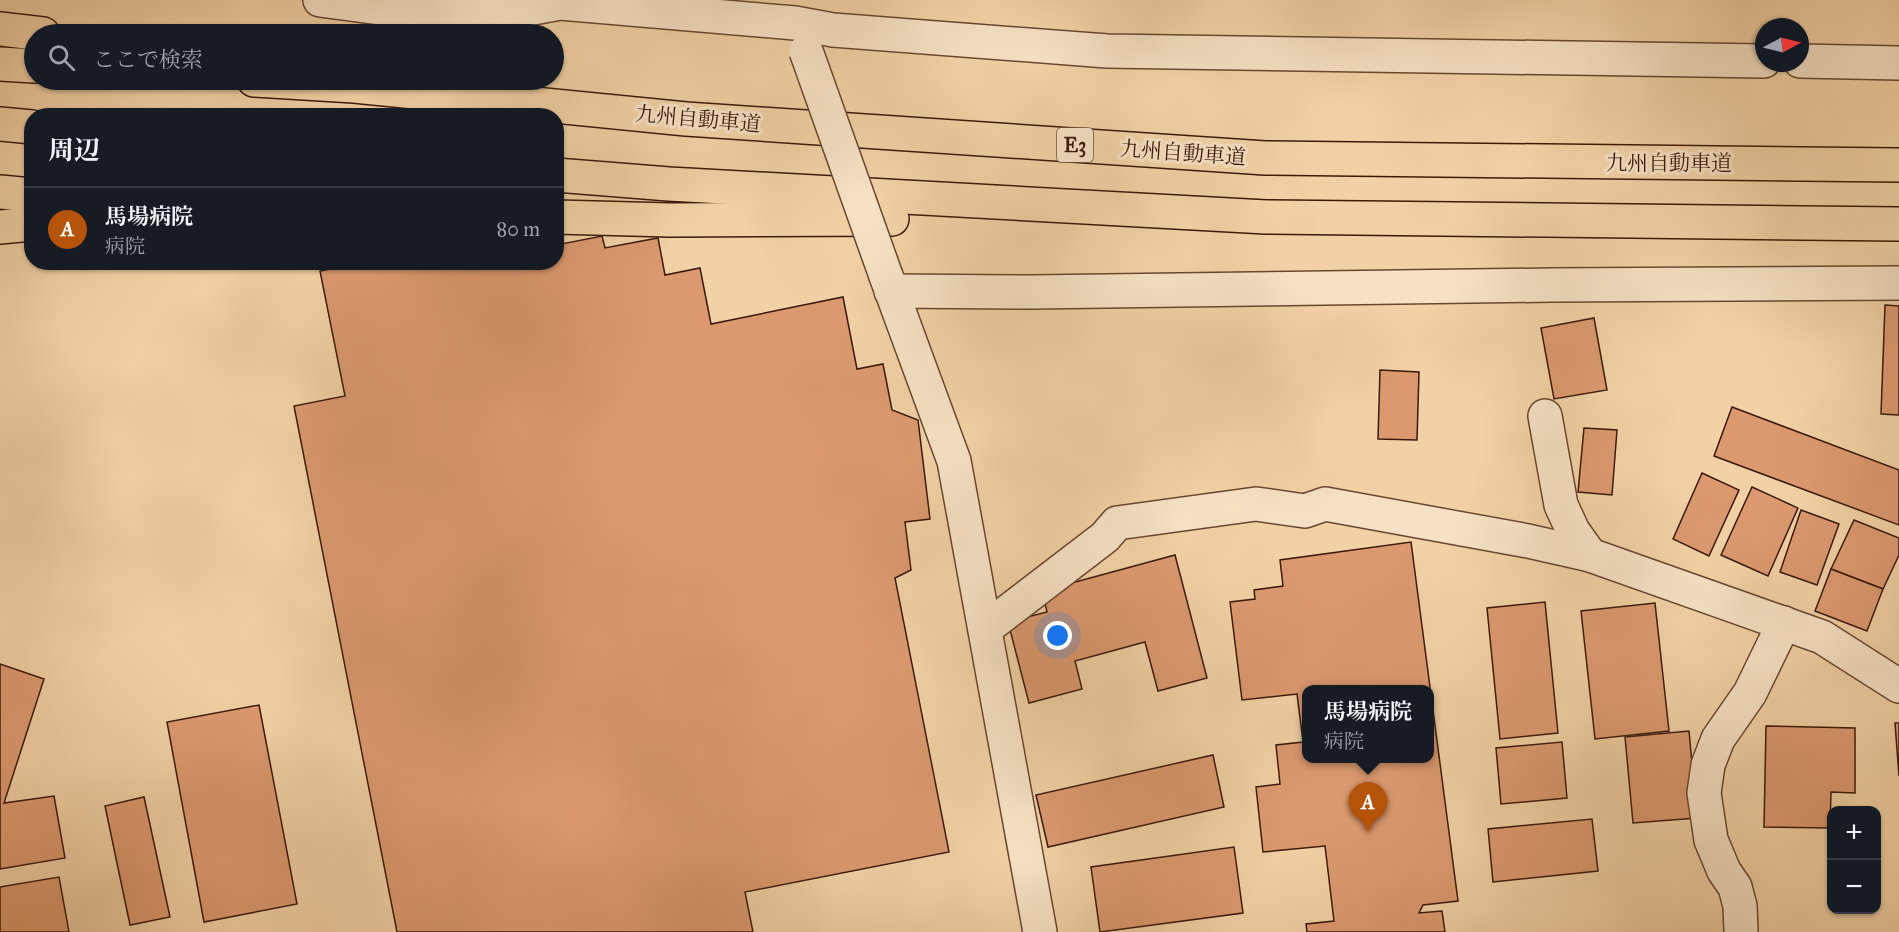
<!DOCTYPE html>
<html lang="ja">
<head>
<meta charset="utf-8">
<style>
  body { margin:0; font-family:"IM FELL Great Primer","Noto Serif JP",serif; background:#20242c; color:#f1f3f6 }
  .controls { position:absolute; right:18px; bottom:18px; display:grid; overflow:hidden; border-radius:12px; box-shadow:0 2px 4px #0004 }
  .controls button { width:54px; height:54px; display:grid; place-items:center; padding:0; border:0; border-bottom:2px solid #363941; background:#171b24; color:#f1f3f6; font:30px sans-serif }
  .compass { position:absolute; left:1755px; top:18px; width:54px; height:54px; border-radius:50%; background:#171b24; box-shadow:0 2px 4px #0004; rotate:83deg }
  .you { position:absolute; left:1058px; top:636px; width:21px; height:21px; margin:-15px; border:4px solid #fff; border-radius:50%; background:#1a73e8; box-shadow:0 0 0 9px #1a73e833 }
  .badge { display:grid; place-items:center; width:39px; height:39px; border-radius:50%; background:#b45309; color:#fff; font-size:20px; font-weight:700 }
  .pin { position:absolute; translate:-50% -50px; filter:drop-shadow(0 2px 3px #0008) }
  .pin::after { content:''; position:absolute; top:32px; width:21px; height:18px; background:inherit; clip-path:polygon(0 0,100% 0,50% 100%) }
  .popup { position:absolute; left:1302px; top:685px; width:132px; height:78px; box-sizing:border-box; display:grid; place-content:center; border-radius:12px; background:#171b24; filter:drop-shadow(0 2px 4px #0005); font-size:20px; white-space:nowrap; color:#9ea1a6 }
  .popup b { font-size:22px; color:#f1f3f6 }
  .popup::after { content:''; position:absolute; left:50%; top:100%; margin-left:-12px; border:12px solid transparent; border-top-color:#171b24 }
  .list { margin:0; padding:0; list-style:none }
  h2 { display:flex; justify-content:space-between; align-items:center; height:78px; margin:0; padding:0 24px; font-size:26px }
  h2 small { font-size:20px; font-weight:400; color:#9ea1a6 }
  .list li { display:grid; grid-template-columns:39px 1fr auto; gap:18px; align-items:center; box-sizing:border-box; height:84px; padding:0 24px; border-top:2px solid #363941 }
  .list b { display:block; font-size:22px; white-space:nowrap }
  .list p { margin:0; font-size:20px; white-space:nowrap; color:#9ea1a6 }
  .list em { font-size:20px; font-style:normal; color:#9ea1a6 }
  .icon { flex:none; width:33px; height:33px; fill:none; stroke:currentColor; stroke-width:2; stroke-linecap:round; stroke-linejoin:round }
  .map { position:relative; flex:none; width:1899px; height:932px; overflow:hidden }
  .search { position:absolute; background:#171b24; box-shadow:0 2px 4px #0004; left:24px; top:24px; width:540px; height:66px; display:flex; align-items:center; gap:15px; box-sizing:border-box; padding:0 21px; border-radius:33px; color:#9ea1a6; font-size:22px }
  .panel { position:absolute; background:#171b24; box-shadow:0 2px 4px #0004; left:24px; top:108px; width:540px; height:162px; border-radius:24px }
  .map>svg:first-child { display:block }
  .building { fill:#dc996f; stroke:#3a190a; stroke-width:1.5; fill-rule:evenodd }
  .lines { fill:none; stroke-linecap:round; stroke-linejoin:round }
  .minor-casing { stroke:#684731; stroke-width:36 }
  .highway-casing { stroke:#3a190a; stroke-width:36 }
  .minor { stroke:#f6e1c4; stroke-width:33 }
  .highway { stroke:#f1d1a5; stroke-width:33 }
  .minor-bridge-casing { stroke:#684731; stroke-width:36; stroke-linecap:butt }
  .minor-bridge { stroke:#f6e1c4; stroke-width:33 }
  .labels { text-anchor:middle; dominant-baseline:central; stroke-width:6; stroke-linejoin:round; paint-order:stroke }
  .shield { fill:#f6e1c4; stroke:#725542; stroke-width:1.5 }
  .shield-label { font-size:20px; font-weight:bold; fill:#3a190a }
  .street-label { font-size:21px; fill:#3a190a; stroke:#f6e1c4 }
</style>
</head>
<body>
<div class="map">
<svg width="1899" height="932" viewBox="0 0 1899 932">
  <rect width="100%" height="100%" fill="#f1d1a5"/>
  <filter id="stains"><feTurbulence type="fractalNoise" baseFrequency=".00333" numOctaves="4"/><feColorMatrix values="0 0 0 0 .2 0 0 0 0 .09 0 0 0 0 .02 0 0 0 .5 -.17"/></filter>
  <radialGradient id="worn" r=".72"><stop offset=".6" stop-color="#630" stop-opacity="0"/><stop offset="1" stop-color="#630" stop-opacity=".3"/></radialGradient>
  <g class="building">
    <path d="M602 236 605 248 658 238 665 275 700 268 711 324 843 297 857 369 883 364 892 410 918 420 930 519 905 522 911 570 895 578 949 852 745 892 753 932H397L294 406 345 396 320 271 365 262H556V245Z"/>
    <path d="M1885 305 1899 306V415L1881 414Z"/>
    <path d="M1594 318 1607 390 1554 399 1541 328Z"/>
    <path d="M1380 370 1419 372 1417 440 1378 439Z"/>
    <path d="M1732 407 1899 470V525L1714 456Z"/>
    <path d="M1584 428 1617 430 1612 495 1578 492Z"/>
    <path d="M1702 473 1739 490 1709 556 1673 539Z"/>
    <path d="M1752 487 1798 508 1768 576 1721 555Z"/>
    <path d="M1801 510 1839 524 1817 585 1780 572Z"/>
    <path d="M1854 520 1899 538V555L1883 589 1831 569Z"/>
    <path d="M1411 542 1458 901 1423 905 1419 913 1442 911 1445 932H1307L1306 924 1334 921 1325 846 1263 852 1256 787 1280 784 1276 745 1303 742 1297 694 1242 700 1230 602 1255 599 1254 590 1283 586 1280 560ZM1306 690H1430V758H1306Z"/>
    <path d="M1175 555 1207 678 1158 691 1145 642 1075 661 1082 689 1029 703 1008 622 1047 612 1042 591Z"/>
    <path d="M1831 569 1883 589 1867 631 1815 611Z"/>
    <path d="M1545 602 1558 733 1500 739 1487 608Z"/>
    <path d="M1655 603 1669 731 1595 739 1581 611Z"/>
    <path d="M0 664 44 679 4 803 54 796 65 858 0 869Z"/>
    <path d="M259 705 297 904 204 922 167 722Z"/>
    <path d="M1895 723H1899V776Z"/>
    <path d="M1766 726 1855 728V793L1831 792 1830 828 1764 827Z"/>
    <path d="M1689 731 1697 818 1633 823 1625 737Z"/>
    <path d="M1562 742 1567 798 1501 804 1496 748Z"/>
    <path d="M1213 755 1224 807 1048 847 1036 795Z"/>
    <path d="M144 797 170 917 130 925 105 806Z"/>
    <path d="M1592 819 1598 871 1493 882 1488 829Z"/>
    <path d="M1234 847 1243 913 1100 932 1091 867Z"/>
    <path d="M59 877 69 932H0V887Z"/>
  </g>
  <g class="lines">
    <g class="minor-casing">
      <g id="minor">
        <path d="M320 0 402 11 496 15 560 3 795 23 833 30 1107 51 1764 61"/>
        <path d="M1800 61 1899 63"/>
        <path d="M886 276 954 461 1040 932"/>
        <path d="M891 291 1032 292 1552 285 1899 283"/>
        <path d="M1545 416 1561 505 1573 531 1590 555"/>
        <path d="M985 629 1105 537 1117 523 1256 504 1305 511 1325 504 1528 541 1590 555 1822 637 1899 686"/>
        <path d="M1741 932 1740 906 1735 887 1724 871 1711 840 1704 793 1708 765 1718 739 1750 693 1784 623"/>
      </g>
    </g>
    <g class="highway-casing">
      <g id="highway">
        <path d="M0 29 43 34"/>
        <path d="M0 64 34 66"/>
        <path d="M254 80 354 86 686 119 1265 158 1899 165"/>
        <path d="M0 124 32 127"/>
        <path d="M556 175 669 184 1266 217 1899 224"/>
        <path d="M0 192 32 195"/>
        <path d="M556 217 670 220 892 219"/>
        <path d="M0 227 32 224"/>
      </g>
    </g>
    <use href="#minor" class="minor"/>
    <use href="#highway" class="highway"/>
    <g class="minor-bridge-casing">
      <path id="minor-bridge" d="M806 51 886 276"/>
    </g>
    <use href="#minor-bridge" class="minor-bridge"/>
  </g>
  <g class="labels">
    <rect class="shield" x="1057" y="128" width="36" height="34" rx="4.5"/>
    <g class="shield-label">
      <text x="1075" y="145">E3</text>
    </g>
    <g class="street-label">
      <text transform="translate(698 119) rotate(5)">九州自動車道</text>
      <text transform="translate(1183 153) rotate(4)">九州自動車道</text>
      <text x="1669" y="163">九州自動車道</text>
    </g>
  </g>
  <rect width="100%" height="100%" filter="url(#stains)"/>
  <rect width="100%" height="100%" fill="url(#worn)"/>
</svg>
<div class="controls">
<button>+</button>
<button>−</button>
</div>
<svg class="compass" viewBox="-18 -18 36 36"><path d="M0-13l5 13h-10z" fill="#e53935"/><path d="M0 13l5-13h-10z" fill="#9ea1a6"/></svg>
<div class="you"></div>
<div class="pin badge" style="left:1368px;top:832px">A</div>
<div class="popup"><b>馬場病院</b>病院</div>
<div class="search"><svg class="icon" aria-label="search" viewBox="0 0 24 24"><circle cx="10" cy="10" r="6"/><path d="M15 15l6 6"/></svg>ここで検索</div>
<section class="panel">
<h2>周辺<small></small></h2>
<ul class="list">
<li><span class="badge">A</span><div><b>馬場病院</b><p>病院</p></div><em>80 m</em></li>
</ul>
</section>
</div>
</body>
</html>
